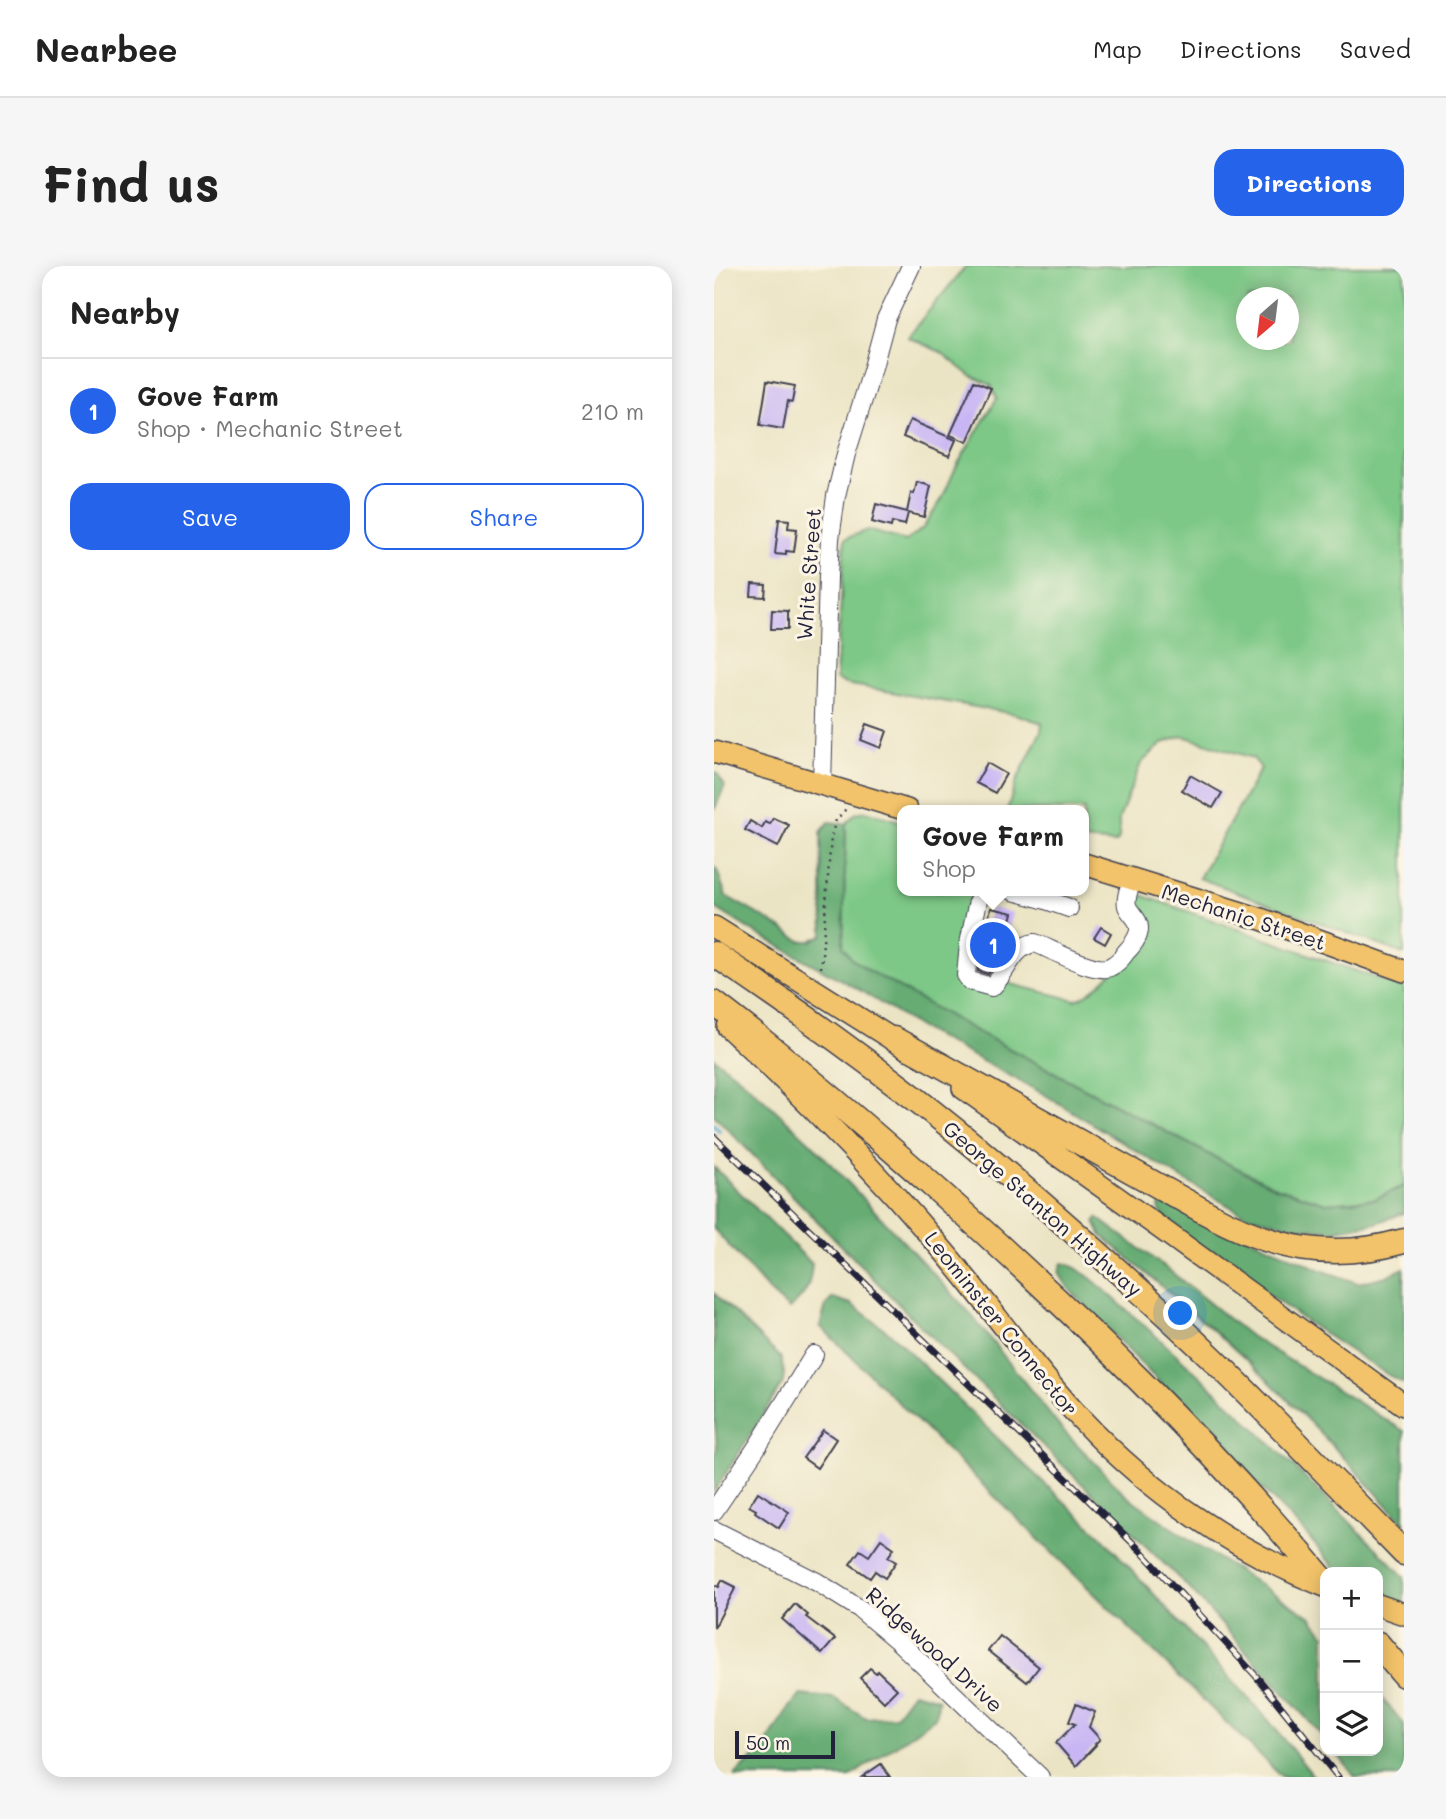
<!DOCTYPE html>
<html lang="en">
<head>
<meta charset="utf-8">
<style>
  body { margin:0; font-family:Mali,sans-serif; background:#f6f6f6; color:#222 }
  .controls { position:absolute; right:21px; bottom:21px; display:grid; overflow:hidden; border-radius:14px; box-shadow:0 4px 18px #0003 }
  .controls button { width:63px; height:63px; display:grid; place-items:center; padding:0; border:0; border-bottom:2px solid #e0e0e0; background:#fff; color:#222; font:35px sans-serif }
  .compass { position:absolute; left:522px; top:21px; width:63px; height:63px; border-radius:50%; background:#fff; box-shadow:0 4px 18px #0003; rotate:208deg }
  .scale { position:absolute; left:21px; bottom:18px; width:100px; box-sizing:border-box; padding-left:7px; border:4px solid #22223b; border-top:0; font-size:19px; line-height:24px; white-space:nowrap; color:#22223b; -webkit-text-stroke:5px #fcf5e5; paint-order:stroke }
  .you { position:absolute; left:467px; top:1048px; width:24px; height:24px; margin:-18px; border:5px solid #fff; border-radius:50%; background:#1a73e8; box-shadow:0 0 0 10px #1a73e833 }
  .badge { display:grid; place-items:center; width:46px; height:46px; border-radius:50%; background:#2563eb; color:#fff; font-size:23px; font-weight:700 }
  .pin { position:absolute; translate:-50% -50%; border:4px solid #fff; box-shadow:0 2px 7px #0006 }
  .popup { position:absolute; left:183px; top:539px; width:192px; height:91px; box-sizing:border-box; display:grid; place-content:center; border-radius:14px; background:#fff; filter:drop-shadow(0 2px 5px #0005); font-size:23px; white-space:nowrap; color:#767676 }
  .popup b { font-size:26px; color:#222 }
  .popup::after { content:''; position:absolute; left:50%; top:100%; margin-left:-14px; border:14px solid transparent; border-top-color:#fff }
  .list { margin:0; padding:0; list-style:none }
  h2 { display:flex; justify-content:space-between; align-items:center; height:91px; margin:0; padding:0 28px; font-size:30px }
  h2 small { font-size:23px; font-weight:400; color:#767676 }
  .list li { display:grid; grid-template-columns:46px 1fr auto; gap:21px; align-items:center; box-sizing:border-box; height:105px; padding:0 28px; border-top:2px solid #e0e0e0 }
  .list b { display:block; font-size:26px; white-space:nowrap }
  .list p { margin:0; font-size:23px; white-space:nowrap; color:#767676 }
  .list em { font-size:23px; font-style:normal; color:#767676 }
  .actions { display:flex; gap:14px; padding:21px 28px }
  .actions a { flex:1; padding:16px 0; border:2px solid #2563eb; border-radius:21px; text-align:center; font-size:24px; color:#2563eb }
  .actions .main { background:#2563eb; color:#fff }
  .icon { flex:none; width:38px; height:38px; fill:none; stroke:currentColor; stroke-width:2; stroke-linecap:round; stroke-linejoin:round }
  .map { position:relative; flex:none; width:690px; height:1511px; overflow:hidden; border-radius:21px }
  header { display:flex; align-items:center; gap:42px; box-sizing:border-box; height:98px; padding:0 35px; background:#fff; border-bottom:2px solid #e0e0e0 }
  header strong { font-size:33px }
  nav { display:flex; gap:38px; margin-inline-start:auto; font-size:24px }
  .intro { display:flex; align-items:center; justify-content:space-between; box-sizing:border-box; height:168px; padding:0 42px }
  h1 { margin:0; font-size:49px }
  .button { padding:18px 32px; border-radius:21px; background:#2563eb; color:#fff; font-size:24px; font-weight:700 }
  main { display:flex; gap:42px; padding:0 42px }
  aside { flex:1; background:#fff; border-radius:21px; box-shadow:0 4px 18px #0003 }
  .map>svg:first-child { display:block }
  .green { fill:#7dc886; stroke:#507560; stroke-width:2; fill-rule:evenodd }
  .forest { fill:#66ac73; stroke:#446757; stroke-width:2 }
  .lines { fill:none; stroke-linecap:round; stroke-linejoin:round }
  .stream { stroke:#53a9d0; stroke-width:4.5 }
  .building { fill:#c8b6f4 }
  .minor-casing { stroke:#403f50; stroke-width:20 }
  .major-casing { stroke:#403f50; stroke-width:24 }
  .highway-casing { stroke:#403f50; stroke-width:27 }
  .path { stroke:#403f50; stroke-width:2.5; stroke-dasharray:2 5; stroke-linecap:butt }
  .minor { stroke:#fff; stroke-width:18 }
  .major { stroke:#f2c36a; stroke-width:21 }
  .highway { stroke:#f2c36a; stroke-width:24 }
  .rail-casing { stroke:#22223b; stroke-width:7 }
  .rail { stroke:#fcf5e5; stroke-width:4.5; stroke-dasharray:13; stroke-linecap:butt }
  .labels { text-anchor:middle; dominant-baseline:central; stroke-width:6; stroke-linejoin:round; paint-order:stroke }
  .street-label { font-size:21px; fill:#22223b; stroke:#fcf5e5 }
</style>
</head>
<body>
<header>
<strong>Nearbee</strong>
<nav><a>Map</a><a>Directions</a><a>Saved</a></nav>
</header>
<div class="intro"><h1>Find us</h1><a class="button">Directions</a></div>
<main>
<aside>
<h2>Nearby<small></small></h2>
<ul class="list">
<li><span class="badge">1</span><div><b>Gove Farm</b><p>Shop · Mechanic Street</p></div><em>210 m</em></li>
</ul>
<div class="actions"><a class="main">Save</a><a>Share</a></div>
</aside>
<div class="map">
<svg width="690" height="1511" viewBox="0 0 690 1511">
  <rect width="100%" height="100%" fill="#fcf5e5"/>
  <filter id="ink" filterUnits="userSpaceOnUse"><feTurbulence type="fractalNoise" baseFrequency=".0143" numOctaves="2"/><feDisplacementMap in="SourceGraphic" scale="14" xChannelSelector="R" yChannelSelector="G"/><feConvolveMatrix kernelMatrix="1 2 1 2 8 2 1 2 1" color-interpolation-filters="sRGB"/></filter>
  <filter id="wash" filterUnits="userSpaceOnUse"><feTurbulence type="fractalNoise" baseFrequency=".00686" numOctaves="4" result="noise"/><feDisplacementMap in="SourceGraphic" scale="28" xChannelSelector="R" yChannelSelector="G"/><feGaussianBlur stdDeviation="1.57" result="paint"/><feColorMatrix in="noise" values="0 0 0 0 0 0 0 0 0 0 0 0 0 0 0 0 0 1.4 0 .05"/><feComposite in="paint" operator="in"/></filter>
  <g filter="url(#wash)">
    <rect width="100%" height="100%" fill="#ebe4c4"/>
    <g class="green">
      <path d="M252 0H690V688L485 612 547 502 539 492 469 470 449 477 427 497 405 553V573L401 577 370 574V544H293L303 514 327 465 328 457 301 448 132 418 122 413 131 273 153 264 192 275 209 262 228 233 242 201 283 132 277 119 257 110 227 86 193 71ZM533 32H575V74H533Z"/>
      <path d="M152 545 188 556V625H260L248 709 289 716 361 734C385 728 412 688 429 670L419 638 422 627 690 722V920L661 933 612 937 561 921 496 889 260 764 157 706 138 693 129 681 132 558 142 547Z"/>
    </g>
    <g class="forest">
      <path d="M0 506 3 507 11 519 0 545Z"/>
      <path d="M115 556 132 558 129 681 138 693 157 706 260 764 496 889 561 921 612 937 661 933 690 920V947L662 957 619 965 583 961 531 949 455 905 328 827 208 763 142 722 38 665 0 641V601L3 604 12 630 54 654 87 675H97L109 669 107 566Z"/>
      <path d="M0 792 31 816 98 878 157 941 254 1045 346 1161 413 1230 475 1274 597 1351 611 1369V1473L476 1323 201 1055 0 849Z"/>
      <path d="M0 901 98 998C96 1020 93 1028 75 1043L56 1026 0 963Z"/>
      <path d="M451 934 607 1004 644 1017 673 1010 690 1002V1117L674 1109 603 1063 461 963 446 946 445 940Z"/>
      <path d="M384 952 456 1005 536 1070 690 1165V1258C650 1212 608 1168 565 1125 509 1070 447 1020 387 969L381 956Z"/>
      <path d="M348 997C367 999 401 1034 416 1047 505 1125 588 1208 671 1291L690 1311V1340L664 1329V1306H624L593 1269 355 1023 345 1007Z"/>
      <path d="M0 1027 67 1092 70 1107 69 1117 0 1226V1191L3 1182 0 1143Z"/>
      <path d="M119 1032 137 1038 177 1068 311 1199 388 1271 555 1455 600 1511H568L106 1060 112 1039Z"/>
      <path d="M199 1426 225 1433 221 1452 136 1511H21L22 1508 49 1483 72 1446 86 1429 120 1432 152 1452 181 1450Z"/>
      <path d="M664 1428 690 1458V1511H641L621 1485H664Z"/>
    </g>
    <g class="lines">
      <path class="stream" d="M0 859 5 864"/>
    </g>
    <g id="blocks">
      <g class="building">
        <path d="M53 115 81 120 78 136 74 135 69 163 46 159Z"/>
        <path d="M260 115 277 122 253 176 236 169Z"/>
        <path d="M196 154 242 174 235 190 189 171Z"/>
        <path d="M203 216 217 220 210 251 194 247 191 259 178 256 177 261 158 256 162 238 193 246 197 227 200 228Z"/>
        <path d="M65 253 75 254 74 262 83 263 80 286 72 285V289L61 288Z"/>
        <path d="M38 318 52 319 51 331 37 330Z"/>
        <path d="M58 344 74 345V363H57Z"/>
        <path d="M153 458 173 465 167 482 147 474Z"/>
        <path d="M273 497 292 508 281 527 262 517Z"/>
        <path d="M476 509 508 527 499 542 468 524Z"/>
        <path d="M59 552 75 559 64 581 31 564 36 555 48 562 51 556 56 558Z"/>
        <path d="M277 642 299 647 288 687 274 708 264 705 266 687Z"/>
        <path d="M387 661 397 667 391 678 380 672Z"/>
        <path d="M109 1164 122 1173 103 1202 89 1192Z"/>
        <path d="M44 1226 75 1246 65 1262 41 1246 42 1244 35 1240Z"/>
        <path d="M167 1273 180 1282 174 1291 182 1296 171 1312 161 1305 156 1312 136 1298 146 1284 155 1290Z"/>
        <path d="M8 1314 22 1321 0 1362V1319L5 1321Z"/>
        <path d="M81 1338 94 1349 92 1351 121 1373 108 1388 68 1353Z"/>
        <path d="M286 1370 325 1401 313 1416 274 1385Z"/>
        <path d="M156 1402 162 1407 164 1405 183 1423 170 1436 146 1412Z"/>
        <path d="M362 1438 381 1446 375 1461 386 1473 381 1478 382 1479 362 1500 342 1477 361 1458 355 1456Z"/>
        <path d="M167 1498 176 1511H148Z"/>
      </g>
    </g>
  </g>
  <g filter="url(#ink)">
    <use href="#blocks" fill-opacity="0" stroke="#403f50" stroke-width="2"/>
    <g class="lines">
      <g class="minor-casing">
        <g id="minor">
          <path d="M108 518 114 311 116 273 122 230 132 188 158 105 172 53 197 0"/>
          <path d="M266 625 255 678 252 709 256 715 278 721C293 707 298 680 321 677 337 683 381 708 396 701 402 698 408 692 412 686 417 681 425 671 425 663 426 654 416 648 413 640 411 632 416 621 418 613"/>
          <path d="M299 625 329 633 332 625"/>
          <path d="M329 633 355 642"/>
          <path d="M0 1245 45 1178 100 1089"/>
          <path d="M0 1264 103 1316 146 1343 184 1375 326 1511"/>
        </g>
      </g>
      <g class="major-casing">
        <g id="major">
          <path d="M0 486 193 544"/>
          <path d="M370 598 547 653 690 705"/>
          <path d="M0 661 194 783"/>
          <path d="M14 761C87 828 156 899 220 974 271 1032 315 1098 368 1154 434 1225 521 1285 611 1320"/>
          <path d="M249 822 446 962 690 1139"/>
          <path d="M664 1339 690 1348"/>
        </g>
      </g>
      <g class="highway-casing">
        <g id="highway">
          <path d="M0 688C98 754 194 823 284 900 356 962 428 1025 497 1091 562 1155 626 1221 690 1287"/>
          <path d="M0 737C79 797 154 862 228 928 363 1049 494 1176 611 1316"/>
          <path d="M180 773 493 947C559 983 616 996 690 975"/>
          <path d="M664 1378 690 1409"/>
        </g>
      </g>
      <path class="path" d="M107 702 117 571 122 554 132 543"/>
      <use href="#minor" class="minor"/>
      <use href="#major" class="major"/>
      <use href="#highway" class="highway"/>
      <g class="rail-casing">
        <path id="rail" d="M0 871 427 1285 542 1410 624 1511"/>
      </g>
      <use href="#rail" class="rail"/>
    </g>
  </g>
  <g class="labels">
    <g class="street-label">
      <text transform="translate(94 308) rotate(-86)">White Street</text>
      <text transform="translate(530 650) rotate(18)">Mechanic Street</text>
      <text transform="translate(329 942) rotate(41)">George Stanton Highway</text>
      <text transform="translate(288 1057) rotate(51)">Leominster Connector</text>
      <text transform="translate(221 1383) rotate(42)">Ridgewood Drive</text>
    </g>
  </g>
</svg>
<div class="controls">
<button>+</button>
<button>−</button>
<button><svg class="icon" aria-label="layers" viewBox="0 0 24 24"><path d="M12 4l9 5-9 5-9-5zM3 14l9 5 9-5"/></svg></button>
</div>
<svg class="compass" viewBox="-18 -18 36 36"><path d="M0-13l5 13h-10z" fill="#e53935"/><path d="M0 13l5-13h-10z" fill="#767676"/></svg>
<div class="scale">50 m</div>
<div class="you"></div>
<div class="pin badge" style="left:279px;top:679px">1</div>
<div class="popup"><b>Gove Farm</b>Shop</div>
</div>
</main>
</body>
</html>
